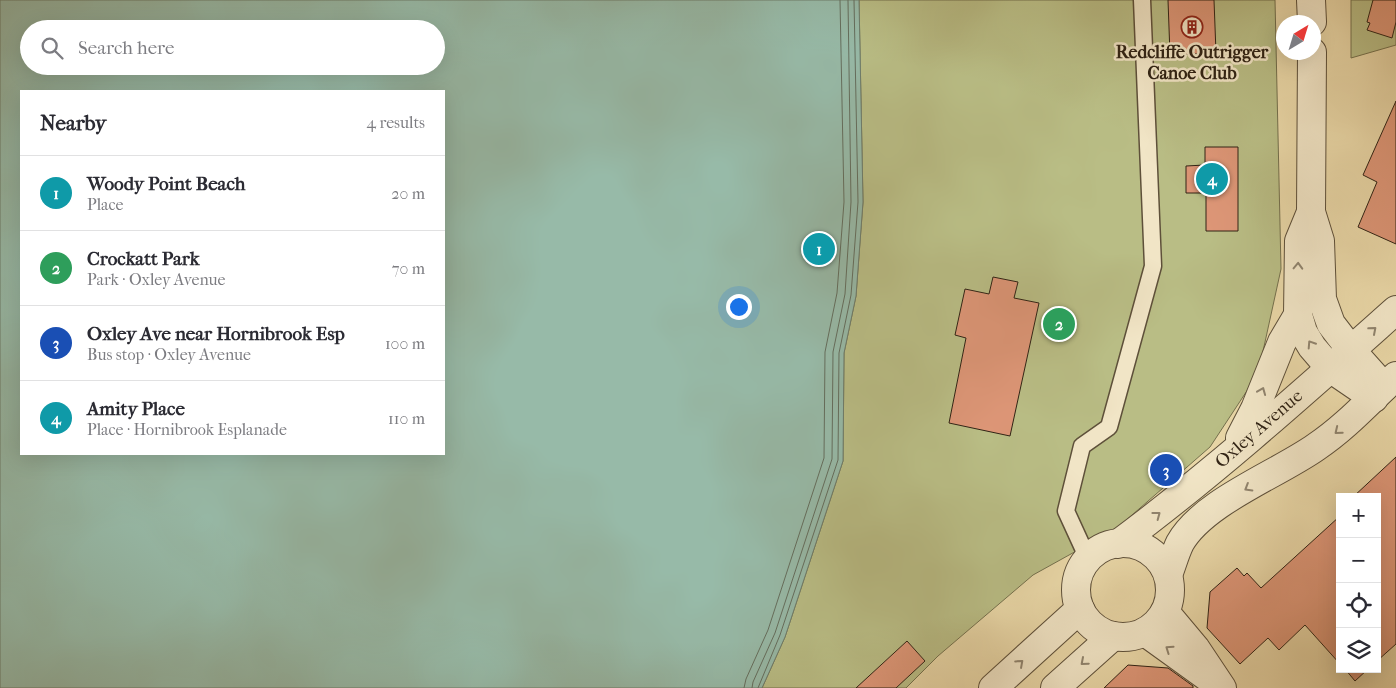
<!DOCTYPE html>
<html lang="en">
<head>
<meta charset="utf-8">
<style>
  body { margin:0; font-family:"IM FELL French Canon",serif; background:#f7f7f7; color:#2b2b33 }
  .controls { position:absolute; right:15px; bottom:15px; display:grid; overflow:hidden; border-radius:0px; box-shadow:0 5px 20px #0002 }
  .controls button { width:45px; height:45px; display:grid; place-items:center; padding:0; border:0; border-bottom:1px solid #e1e1e2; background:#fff; color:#2b2b33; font:25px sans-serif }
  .compass { position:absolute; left:1276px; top:15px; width:45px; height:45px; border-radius:50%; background:#fff; box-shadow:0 5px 20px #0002; rotate:38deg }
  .you { position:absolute; left:738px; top:306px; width:18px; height:18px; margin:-12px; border:4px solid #fff; border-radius:50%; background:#1a73e8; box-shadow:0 0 0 8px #1a73e833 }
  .badge { display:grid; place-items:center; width:32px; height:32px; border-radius:50%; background:#8f2418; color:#fff; font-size:16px; font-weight:700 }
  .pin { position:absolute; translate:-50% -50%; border:2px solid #fff; box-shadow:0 1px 5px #0006 }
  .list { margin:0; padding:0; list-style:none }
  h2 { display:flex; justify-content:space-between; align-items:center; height:65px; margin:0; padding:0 20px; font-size:21px }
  h2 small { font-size:16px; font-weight:400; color:#7c7c81 }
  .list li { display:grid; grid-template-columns:32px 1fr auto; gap:15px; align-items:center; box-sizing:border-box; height:75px; padding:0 20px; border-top:1px solid #e1e1e2 }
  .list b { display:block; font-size:19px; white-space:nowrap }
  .list p { margin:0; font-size:16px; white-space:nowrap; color:#7c7c81 }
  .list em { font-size:16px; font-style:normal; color:#7c7c81 }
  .icon { flex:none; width:28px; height:28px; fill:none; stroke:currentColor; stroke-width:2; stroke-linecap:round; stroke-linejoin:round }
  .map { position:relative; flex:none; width:1396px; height:688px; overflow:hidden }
  .search { position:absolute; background:#fff; box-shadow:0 5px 20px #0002; left:20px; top:20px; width:425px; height:55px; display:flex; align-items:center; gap:12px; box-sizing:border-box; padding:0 18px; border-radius:28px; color:#7c7c81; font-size:19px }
  .panel { position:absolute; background:#fff; box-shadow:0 5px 20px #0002; left:20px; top:90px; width:425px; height:365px; border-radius:0px }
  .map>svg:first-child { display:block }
  .green { fill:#b9bd85; stroke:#74704d }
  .water { fill:#97baa8; stroke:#6e7e6d; fill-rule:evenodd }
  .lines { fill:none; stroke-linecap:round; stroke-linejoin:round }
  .shore { stroke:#646e5e; stroke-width:1 }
  .building { fill:#dd9677; stroke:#302315 }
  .service-casing { stroke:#5e503a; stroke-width:19 }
  .minor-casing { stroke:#5e503a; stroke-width:30 }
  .tertiary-casing { stroke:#5e503a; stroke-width:30 }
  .service { stroke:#f1e5c6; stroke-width:16 }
  .minor { stroke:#f1e5c6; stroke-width:28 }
  .tertiary { stroke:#f1e5c6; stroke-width:28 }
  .oneway { stroke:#90846e }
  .labels { text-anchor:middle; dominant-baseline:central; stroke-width:5; stroke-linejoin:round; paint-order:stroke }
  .poi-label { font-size:18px; font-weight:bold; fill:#302315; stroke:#f1e5c6 }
  .street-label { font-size:18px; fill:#302315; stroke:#f1e5c6 }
</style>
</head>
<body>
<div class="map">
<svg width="1396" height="688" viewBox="0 0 1396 688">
  <rect width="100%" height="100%" fill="#e9d7a7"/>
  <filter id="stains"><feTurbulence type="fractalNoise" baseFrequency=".004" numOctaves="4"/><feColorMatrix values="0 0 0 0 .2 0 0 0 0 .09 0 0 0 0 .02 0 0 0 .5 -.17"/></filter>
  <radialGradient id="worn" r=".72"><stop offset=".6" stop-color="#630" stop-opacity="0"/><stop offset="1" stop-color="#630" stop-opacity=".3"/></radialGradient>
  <g class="green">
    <path d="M859 0H1275L1281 269 1258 374 1210 447 1116 529 1033 575 938 656 906 688H762L785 637 843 461 844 353 856 296 863 202Z"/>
    <path d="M1351 0H1396V45L1351 58Z"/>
  </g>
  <path class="water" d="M0 0H859L863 202 856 296 844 353 843 461 785 637 762 688H0ZM29 29H436V66H29ZM21 91H444V454H21Z"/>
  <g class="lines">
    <g class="shore">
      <path d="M744 688 746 679 768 630 824 458 825 352 837 293 844 202 840 0"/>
      <path d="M752 688 753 682 775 633 832 459 833 352 845 294 851 202 848 0"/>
      <path d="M758 688 780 635 838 460 839 353 851 295 858 202 854 0"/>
    </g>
  </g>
  <g class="building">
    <path d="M1168 0H1214L1216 53 1170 55Z"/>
    <path d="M1373 0H1396V22L1392 38 1367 30 1370 23 1367 22Z"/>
    <path d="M1396 101V244L1358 227 1377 182 1363 175Z"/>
    <path d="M1205 147H1238V231H1206V193H1186V166L1205 165Z"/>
    <path d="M993 277 1018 282 1014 298 1039 303 1010 436 949 423 966 338 955 335 965 289 989 294Z"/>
    <path d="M1396 457V644L1377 661V497H1353Z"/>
    <path d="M1340 516V664L1305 625 1279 650 1268 638 1240 664 1207 628 1210 592 1237 568 1244 576 1247 573 1261 588Z"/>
    <path d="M907 641 925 661 896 688H856Z"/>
    <path d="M1128 665 1168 668 1193 686V688H1104Z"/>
    <path d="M1345 669H1368L1355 681Z"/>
  </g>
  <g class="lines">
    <g class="service-casing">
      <path id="service" d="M1088 559 1066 511 1082 446 1109 427 1153 266 1142 0"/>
    </g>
    <g class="minor-casing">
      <g id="minor">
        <path d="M993 688 1080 609"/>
        <path d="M1055 688 1113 636"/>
      </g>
    </g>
    <g class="tertiary-casing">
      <g id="tertiary">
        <path d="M1311 0 1312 22"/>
        <path d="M1312 52 1311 212 1320 241 1322 299 1331 324 1351 350 1384 387"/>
        <path d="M1311 212 1299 241 1298 315 1303 332 1312 347 1330 368 1374 398"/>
        <path d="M1240 438 1255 409 1282 342 1298 315"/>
        <circle cx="1123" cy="590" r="47"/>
        <path d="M1118 544C1215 472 1306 390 1396 310"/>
        <path d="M1168 575C1172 565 1175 553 1180 543 1203 502 1278 474 1316 447 1346 427 1370 400 1396 376"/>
        <path d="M1165 612 1196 649 1222 688"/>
        <path d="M1145 632 1206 676"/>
      </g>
    </g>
    <use href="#service" class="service"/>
    <use href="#minor" class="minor"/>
    <use href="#tertiary" class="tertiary"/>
  </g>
  <defs><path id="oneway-chevron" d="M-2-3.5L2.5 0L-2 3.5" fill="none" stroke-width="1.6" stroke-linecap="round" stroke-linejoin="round" transform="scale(1.25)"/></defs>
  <g class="oneway">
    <use href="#oneway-chevron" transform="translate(1298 266) rotate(-88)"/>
    <use href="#oneway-chevron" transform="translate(1373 330) rotate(-41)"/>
    <use href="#oneway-chevron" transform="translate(1311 344) rotate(-123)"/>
    <use href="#oneway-chevron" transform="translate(1262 391) rotate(-68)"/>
    <use href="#oneway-chevron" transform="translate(1338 431) rotate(141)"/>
    <use href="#oneway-chevron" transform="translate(1248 488) rotate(149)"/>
    <use href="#oneway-chevron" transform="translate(1157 515) rotate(-37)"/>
    <use href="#oneway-chevron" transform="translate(1169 649) rotate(-145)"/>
    <use href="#oneway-chevron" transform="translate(1084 662) rotate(139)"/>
    <use href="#oneway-chevron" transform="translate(1020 663) rotate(-42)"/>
  </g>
  <defs>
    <g id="building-ring" transform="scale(1.125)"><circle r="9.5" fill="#f1e5c6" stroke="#8f2418" stroke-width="1.5"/><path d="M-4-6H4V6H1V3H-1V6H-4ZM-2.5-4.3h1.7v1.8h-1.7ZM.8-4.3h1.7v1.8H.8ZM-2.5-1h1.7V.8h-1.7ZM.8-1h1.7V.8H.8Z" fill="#8f2418"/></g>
  </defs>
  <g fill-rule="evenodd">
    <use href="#building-ring" x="1192" y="27"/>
  </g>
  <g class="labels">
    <g class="poi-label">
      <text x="1192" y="52">Redcliffe Outrigger<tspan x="1192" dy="21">Canoe Club</tspan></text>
    </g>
    <g class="street-label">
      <text transform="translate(1259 429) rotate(-41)">Oxley Avenue</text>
    </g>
  </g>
  <rect width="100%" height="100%" filter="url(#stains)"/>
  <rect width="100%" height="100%" fill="url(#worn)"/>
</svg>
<div class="controls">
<button>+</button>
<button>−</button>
<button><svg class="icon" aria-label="locate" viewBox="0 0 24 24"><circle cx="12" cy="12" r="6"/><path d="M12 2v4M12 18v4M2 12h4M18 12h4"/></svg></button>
<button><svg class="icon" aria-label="layers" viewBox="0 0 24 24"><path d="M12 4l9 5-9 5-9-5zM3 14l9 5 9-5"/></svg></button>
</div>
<svg class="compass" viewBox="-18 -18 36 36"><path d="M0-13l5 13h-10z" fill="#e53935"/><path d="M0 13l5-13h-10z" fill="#7c7c81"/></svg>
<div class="you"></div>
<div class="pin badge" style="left:819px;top:249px;background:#0f9aa8">1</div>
<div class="pin badge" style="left:1059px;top:324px;background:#2e9e5b">2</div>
<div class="pin badge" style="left:1166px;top:470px;background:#1a4fb4">3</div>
<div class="pin badge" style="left:1212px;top:179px;background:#0f9aa8">4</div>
<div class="search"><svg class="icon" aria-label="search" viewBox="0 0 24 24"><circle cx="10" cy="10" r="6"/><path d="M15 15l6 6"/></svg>Search here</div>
<section class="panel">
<h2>Nearby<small>4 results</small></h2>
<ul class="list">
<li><span class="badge" style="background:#0f9aa8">1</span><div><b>Woody Point Beach</b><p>Place</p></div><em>20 m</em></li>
<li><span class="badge" style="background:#2e9e5b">2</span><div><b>Crockatt Park</b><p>Park · Oxley Avenue</p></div><em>70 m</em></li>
<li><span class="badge" style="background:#1a4fb4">3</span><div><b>Oxley Ave near Hornibrook Esp</b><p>Bus stop · Oxley Avenue</p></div><em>100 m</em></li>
<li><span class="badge" style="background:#0f9aa8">4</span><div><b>Amity Place</b><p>Place · Hornibrook Esplanade</p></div><em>110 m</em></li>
</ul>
</section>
</div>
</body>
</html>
